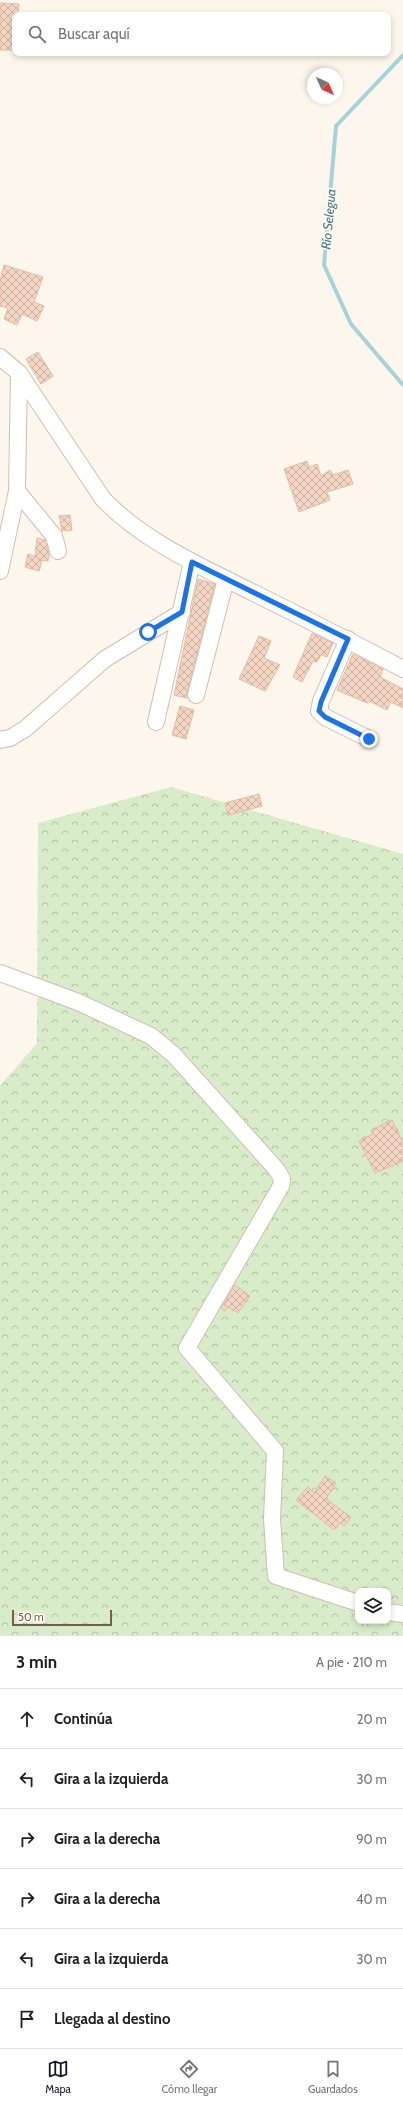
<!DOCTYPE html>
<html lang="es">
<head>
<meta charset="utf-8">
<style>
  body { margin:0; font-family:Cabin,sans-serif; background:#f6f6f6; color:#222 }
  .controls { position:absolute; right:12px; bottom:12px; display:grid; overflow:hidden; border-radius:8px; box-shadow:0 2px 6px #0003 }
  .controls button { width:36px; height:36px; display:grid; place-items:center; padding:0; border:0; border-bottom:1px solid #e0e0e0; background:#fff; color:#222; font:20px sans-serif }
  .compass { position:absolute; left:307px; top:68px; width:36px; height:36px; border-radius:50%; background:#fff; box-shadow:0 2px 6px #0003; rotate:135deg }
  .scale { position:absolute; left:12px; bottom:10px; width:100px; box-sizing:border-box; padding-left:4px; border:2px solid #7a5c4d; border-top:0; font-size:11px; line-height:14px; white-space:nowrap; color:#7a5c4d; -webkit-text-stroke:3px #fffaf3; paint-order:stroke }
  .stop { position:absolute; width:12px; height:12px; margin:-9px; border:3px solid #1a73e8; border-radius:50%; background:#fff }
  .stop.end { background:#1a73e8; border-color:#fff; box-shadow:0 1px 4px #0008 }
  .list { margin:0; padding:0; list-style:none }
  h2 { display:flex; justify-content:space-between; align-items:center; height:52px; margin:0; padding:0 16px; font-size:17px }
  h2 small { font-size:13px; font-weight:400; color:#767676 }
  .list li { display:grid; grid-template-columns:26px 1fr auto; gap:12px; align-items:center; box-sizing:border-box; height:60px; padding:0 16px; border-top:1px solid #e0e0e0 }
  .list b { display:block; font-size:15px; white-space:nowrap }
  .list em { font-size:13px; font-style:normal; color:#767676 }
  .icon { flex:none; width:22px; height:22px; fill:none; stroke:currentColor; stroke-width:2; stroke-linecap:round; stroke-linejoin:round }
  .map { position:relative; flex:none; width:403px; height:1636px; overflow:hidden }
  .search { position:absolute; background:#fff; box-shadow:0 2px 6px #0003; left:12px; right:12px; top:12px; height:44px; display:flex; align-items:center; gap:10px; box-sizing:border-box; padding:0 14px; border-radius:8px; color:#767676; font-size:15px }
  .sheet { height:412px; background:#fff }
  nav { display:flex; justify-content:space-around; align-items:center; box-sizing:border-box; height:56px; border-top:1px solid #e0e0e0; background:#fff; font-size:11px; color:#767676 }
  nav a { display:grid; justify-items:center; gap:2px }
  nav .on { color:#111827 }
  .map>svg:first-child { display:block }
  .forest { fill:url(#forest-crowns); fill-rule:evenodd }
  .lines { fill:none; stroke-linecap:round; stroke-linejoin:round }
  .stream { stroke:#a5d3da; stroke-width:4 }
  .building { fill:url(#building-cross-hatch); stroke:#e6bba3 }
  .minor-casing { stroke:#d1beb0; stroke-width:18 }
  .minor { stroke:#fff; stroke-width:16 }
  .route { stroke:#1a73e8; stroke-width:5 }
  .labels { text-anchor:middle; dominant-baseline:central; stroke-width:3.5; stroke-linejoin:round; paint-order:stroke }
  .water-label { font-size:13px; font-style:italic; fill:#437c86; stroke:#fffaf3 }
</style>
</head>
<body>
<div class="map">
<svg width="403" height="1636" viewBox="0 0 403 1636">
  <defs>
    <pattern id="forest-crowns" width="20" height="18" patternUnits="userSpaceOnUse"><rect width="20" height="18" fill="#d8ecc9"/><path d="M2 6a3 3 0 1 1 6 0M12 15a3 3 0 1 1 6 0" fill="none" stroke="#b4c2a5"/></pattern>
    <pattern id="building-cross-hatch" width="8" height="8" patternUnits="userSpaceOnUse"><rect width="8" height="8" fill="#f3d5c3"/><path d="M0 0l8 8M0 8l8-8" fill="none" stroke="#cab0a1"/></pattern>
  </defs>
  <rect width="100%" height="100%" fill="#fdf6ec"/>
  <path class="forest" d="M171 787 403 854V1636H0V1086L37 1043 38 823ZM358 1591H388V1621H358Z"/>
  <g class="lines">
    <path class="stream" d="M403 55 336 126 324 265 351 324 403 385"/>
  </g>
  <g class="building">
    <path d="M0 3 19 4 18 15H15V50H0Z"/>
    <path d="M4 265 43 277 34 302 44 306 37 321 22 314 17 325 4 319 8 308 0 306V281Z"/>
    <path d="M38 352 53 376 41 384 26 359Z"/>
    <path d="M307 461 309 467 317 464 321 476 330 470 333 475 348 470 353 484 327 492 330 500 299 512 284 469Z"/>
    <path d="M70 515 72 530 62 531 59 516Z"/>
    <path d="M37 538 45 540 49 554 48 561 42 560 39 571 25 567 28 554 35 556Z"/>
    <path d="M198 579 215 584 187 693V698L174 695Z"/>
    <path d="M312 633 333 643 327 657 321 655 317 662 313 661 302 682 293 677Z"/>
    <path d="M259 636 271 641 264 658 280 665 265 691 239 679Z"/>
    <path d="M353 654 383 669 380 677 403 689V708L391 702 387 710 369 701 367 703 337 690Z"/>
    <path d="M180 706 194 710 186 739 172 735Z"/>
    <path d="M259 794 262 806 228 815 225 803Z"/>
    <path d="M392 1120 403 1143V1161L375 1173 359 1141 373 1134 371 1130Z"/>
    <path d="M235 1285 250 1296 238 1313 228 1307 225 1311 221 1308Z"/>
    <path d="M325 1476 336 1483 326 1499 351 1517 344 1526 340 1523 334 1530 296 1500 308 1487 314 1493Z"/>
  </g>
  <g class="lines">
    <g class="minor-casing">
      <g id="minor">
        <path d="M0 357 19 373 103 499C143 541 202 567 254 593 304 618 354 643 403 669"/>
        <path d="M17 491 54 536 58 551"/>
        <path d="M0 571 17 491 19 373"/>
        <path d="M348 639 321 701 319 711 325 717 369 739"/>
        <path d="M196 695 226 579"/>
        <path d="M156 722 192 562"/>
        <path d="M0 740 10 738 25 729 105 659 182 612"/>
        <path d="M0 973 78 1002 151 1036 174 1055 277 1170 282 1179 281 1186 187 1348 275 1451 272 1519 276 1576 358 1603"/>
        <path d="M388 1612 403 1614"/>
      </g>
    </g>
    <use href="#minor" class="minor"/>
  </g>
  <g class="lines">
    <path class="route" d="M148 632 182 612 192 562 348 639 321 702 319 711 325 717 369 739"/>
  </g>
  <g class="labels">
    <g class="water-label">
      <text transform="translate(328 219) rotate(-85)">Río Selegua</text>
    </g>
  </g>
</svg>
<div class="controls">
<button><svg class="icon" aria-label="layers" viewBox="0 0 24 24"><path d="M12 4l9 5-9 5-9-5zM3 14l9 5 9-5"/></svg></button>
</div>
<svg class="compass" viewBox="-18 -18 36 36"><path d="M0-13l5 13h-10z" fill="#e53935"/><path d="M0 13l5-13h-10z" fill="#767676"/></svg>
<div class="scale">50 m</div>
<div class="stop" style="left:148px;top:632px"></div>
<div class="stop end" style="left:369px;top:739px"></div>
<div class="search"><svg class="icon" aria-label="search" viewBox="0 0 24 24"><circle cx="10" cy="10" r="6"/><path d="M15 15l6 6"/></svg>Buscar aquí</div>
</div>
<section class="sheet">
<h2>3 min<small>A pie · 210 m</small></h2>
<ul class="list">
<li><svg class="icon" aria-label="ahead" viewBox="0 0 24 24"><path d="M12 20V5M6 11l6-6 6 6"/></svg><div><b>Continúa</b></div><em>20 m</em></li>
<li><svg class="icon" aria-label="left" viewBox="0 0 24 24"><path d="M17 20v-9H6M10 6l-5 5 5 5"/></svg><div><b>Gira a la izquierda</b></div><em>30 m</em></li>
<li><svg class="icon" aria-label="right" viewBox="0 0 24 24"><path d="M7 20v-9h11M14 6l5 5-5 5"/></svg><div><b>Gira a la derecha</b></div><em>90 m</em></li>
<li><svg class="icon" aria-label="right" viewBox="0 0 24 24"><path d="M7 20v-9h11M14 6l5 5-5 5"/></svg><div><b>Gira a la derecha</b></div><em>40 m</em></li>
<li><svg class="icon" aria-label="left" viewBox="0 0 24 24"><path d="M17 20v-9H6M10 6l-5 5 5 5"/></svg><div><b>Gira a la izquierda</b></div><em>30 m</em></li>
<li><svg class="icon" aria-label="arrive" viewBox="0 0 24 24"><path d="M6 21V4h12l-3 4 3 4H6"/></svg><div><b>Llegada al destino</b></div></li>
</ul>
</section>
<nav>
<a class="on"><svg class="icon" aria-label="map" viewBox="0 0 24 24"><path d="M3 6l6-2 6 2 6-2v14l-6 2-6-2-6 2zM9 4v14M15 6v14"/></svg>Mapa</a>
<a><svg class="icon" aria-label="directions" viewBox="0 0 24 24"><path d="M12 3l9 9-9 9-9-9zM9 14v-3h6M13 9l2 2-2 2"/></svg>Cómo llegar</a>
<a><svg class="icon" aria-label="saved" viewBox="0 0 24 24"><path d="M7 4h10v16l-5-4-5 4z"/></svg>Guardados</a>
</nav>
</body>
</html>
